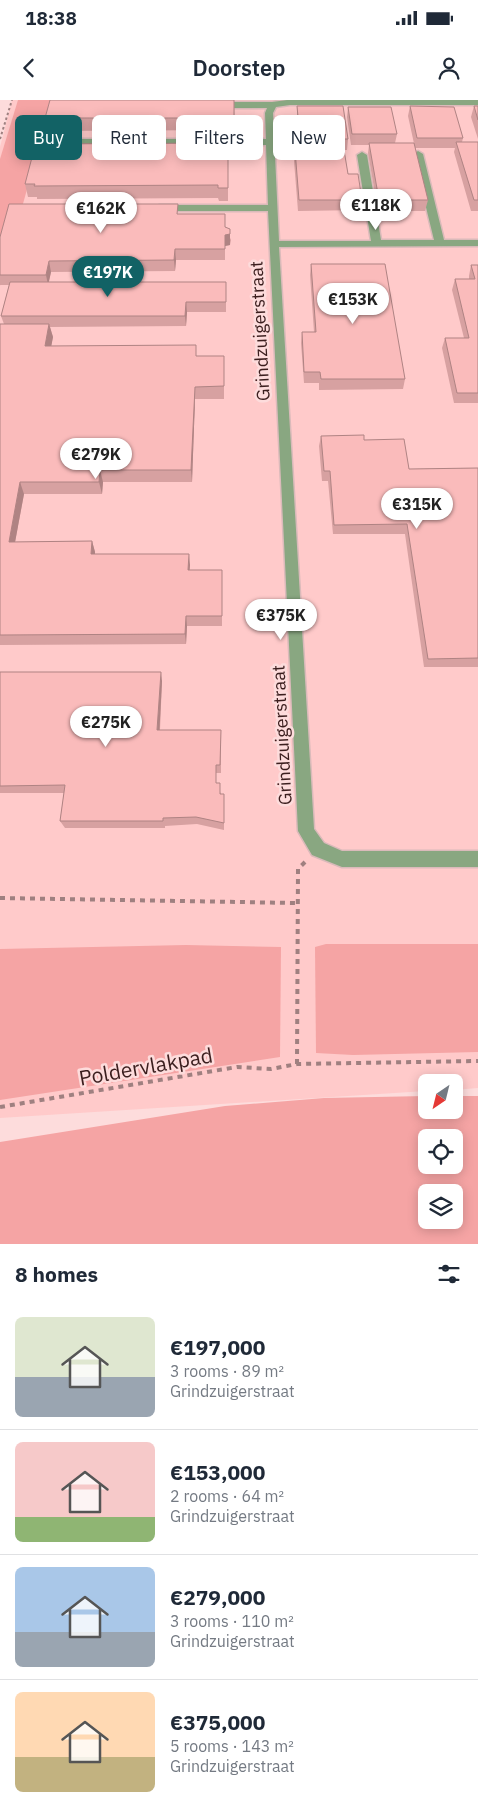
<!DOCTYPE html>
<meta charset="utf-8">
<style>
body{margin:0;font-family:"IBM Plex Sans",sans-serif;background:#f2f2f3;color:#1f2937;height:100vh;display:flex;flex-direction:column;font-size:19px;white-space:nowrap}
*{box-sizing:border-box;margin:0}
p{font-size:16px;color:#747a83}
.icon{flex:none;width:28px;height:28px;fill:none;stroke:currentColor;stroke-width:2;stroke-linecap:round;stroke-linejoin:round}
.map{position:relative;height:1144px;overflow:hidden}
.drawer{display:flex;flex-direction:column;background:#fff;flex:1}
.drawer>*{flex:none}
.guide{position:absolute;left:15px;top:15px;width:449px;height:45px;display:flex;gap:10px}
.needle{width:32px;rotate:215deg}
.buttons{position:absolute;left:418px;top:974px;display:grid;gap:10px}
.buttons a{display:grid;place-items:center;width:45px;height:45px;border-radius:8px;background:#fff;box-shadow:0 2px 12px #0003;font-size:25px}
.price{position:absolute;translate:-50% -42px;padding:0 11px;border-radius:18px;background:#fff;color:#222;font-size:16px;line-height:32px;filter:drop-shadow(0 1px 2px #0008)}
.price::after{content:'';position:absolute;left:50%;top:30px;width:15px;height:11px;margin-left:-8px;background:inherit;clip-path:polygon(0 0,100% 0,50% 100%)}
.price.on{background:#126265;color:#fff}
ul{padding:0;list-style:none}
li{display:flex;align-items:center;gap:15px;height:125px;padding:0 15px}
li+li{border-top:1px solid #e0e1e3}
li span{display:grid;place-items:center;flex:none;width:140px;height:100px;border-radius:8px;color:#555}
li>.icon{margin-inline-start:auto}
span .icon{width:60px;height:60px;fill:#fffc;stroke-width:1}
li b{font-size:21px}
h2{display:flex;justify-content:space-between;align-items:center;height:60px;padding:0 15px;font-size:21px}
.tag{padding:0 18px;border-radius:8px;background:#fff;box-shadow:0 2px 12px #0003;font-size:18px;line-height:45px}
.tag.on{background:#126265;color:#fff}
.status{display:flex;justify-content:space-between;align-items:center;height:35px;padding:0 25px;background:#fff;direction:ltr}
.status svg{height:14px;fill:currentColor}
header{display:flex;justify-content:space-between;align-items:center;height:65px;padding:0 15px;background:#fff;font-size:22px;font-weight:600}
.map>svg:first-child{display:block}
.built{fill:#ffcaca}
.green{fill:#f5a4a4;fill-rule:evenodd}
.lines{fill:none;stroke-linecap:round;stroke-linejoin:round}
.minor-casing{stroke:#dababa;stroke-width:3}
.path-far1{stroke:#9f8080;stroke-width:2;stroke-dasharray:2.5 2.5;stroke-linecap:butt}
.path{stroke:#9f8080;stroke-width:4;stroke-dasharray:5 5;stroke-linecap:butt}
.minor{fill:#89a781;fill-rule:evenodd}
.wall{fill:#d7a1a1}
.shaded-wall{fill:#af8383}
.building{fill:#fabbbb;stroke:#af8383}
.labels{text-anchor:middle;stroke-width:5;stroke-linejoin:round;paint-order:stroke}
.street-label{font-size:18px;fill:#3b1e1e;stroke:#fddcdc}
.near-street-label{font-size:21px;fill:#3b1e1e;stroke:#fddcdc}
</style>
<div class="status"><b>18:38</b><svg viewBox="0 0 49 12"><path d="M0 12V9h3v3zM5 12V6h3v6zM10 12V3h3v9zM15 12V0h3v12zM26 1h20v11H26zM47 4h2v5h-2z"/></svg></div>
<header><svg class="icon" aria-label="back" viewBox="0 0 24 24"><path d="M15 5l-7 7 7 7"/></svg>Doorstep<svg class="icon" aria-label="person" viewBox="0 0 24 24"><circle cx="12" cy="8" r="4"/><path d="M4 21q1-7 8-7t8 7"/></svg></header>
<div class="map">
<svg width="478" height="1144" viewBox="0 0 478 1144">
<rect width="100%" height="100%" fill="#fddcdc"/>
<polygon class="built" points="12,0 478,0 478,988 454,990 454,982 426,982 426,991 0,1018 0,47"/>
<g class="green">
<polygon points="18,0 52,0 0,186 0,59"/>
<polygon points="326,844 478,844 478,952 353,955 316,953 315,847"/>
<polygon points="186,845 281,847 280,957 0,1000 0,849"/>
<path d="M426,996V1010H454V996H478V1144H0V1042L225,1006L324,998ZM426,1038H454V1065H426ZM426,1092H454V1120H426Z"/>
</g>
<g class="lines">
<g class="minor-casing">
<polygon id="minor" points="287,0 478,0 478,5 290,5 276,7 273,13 279,141 371,141 357,55 362,52 367,55 381,140 434,140 413,54 418,51 423,54 444,140 478,140 478,146 279,147 314,729 324,743 342,751 478,751 478,767 342,767 312,755 298,731 268,111 159,111 154,108 159,105 268,105 266,45 57,45 53,42 57,39 266,39 265,13 267,8 216,8 212,5 216,2 272,2"/>
</g>
<polyline class="path-far1" points="0,39 12,0"/>
<g class="path">
<polyline points="0,798 297,803"/>
<polyline points="297,964 298,769 305,762"/>
<polyline points="0,1007 237,967 271,969 297,964 478,961"/>
</g>
<use href="#minor" class="minor"/>
</g>
<g class="wall">
<polygon points="234,0 235,30 48,31 45,18"/>
<polygon points="297,6 348,39 347,50 300,50 297,17"/>
<polygon points="410,6 463,38 462,42 478,42 478,111 471,111 454,52 455,48 415,48 408,16"/>
<polygon points="474,6 478,6 478,39 471,17"/>
<polygon points="348,7 397,34 395,43 428,100 425,111 378,111 368,53 369,45 351,45 347,17"/>
<polygon points="228,41 228,101 219,101 218,98 37,99 37,97 28,97 25,84"/>
<polygon points="295,50 348,74 362,100 361,110 298,111 294,61"/>
<polygon points="179,114 225,127 231,140 230,145 225,146 225,160 176,160 175,171 51,172 49,182 226,182 226,212 187,212 186,226 50,227 53,237 51,246 197,256 224,256 224,299 195,299 192,382 103,382 102,394 24,394 15,442 92,441 95,452 95,454 190,465 189,470 222,481 222,526 187,526 186,544 0,545 0,224 4,224 1,216 9,185 0,185 0,137"/>
<polygon points="311,164 405,279 403,289 319,290 319,283 304,283 301,243 302,232 314,232 310,175"/>
<polygon points="471,165 478,165 478,303 454,303 442,248 445,238 464,238 452,190 455,179 469,179 469,176"/>
<polygon points="321,336 364,340 409,369 478,368 478,567 424,567 405,434 333,434 328,381 322,381 319,346"/>
<polygon points="0,572 162,581 160,630 221,630 221,673 216,673 216,683 221,694 224,694 224,730 197,724 165,726 165,728 65,728 60,721 64,693 0,693"/>
</g>
<g class="shaded-wall">
<polygon points="230,129 230,145 225,146 225,160 225,135"/>
<polygon points="175,149 176,160 175,171 174,160"/>
<polygon points="49,161 51,172 48,185 46,175"/>
<polygon points="186,202 187,212 186,226 185,216"/>
<polygon points="49,224 53,237 49,258 45,246"/>
<polygon points="195,287 195,299 192,382 191,370"/>
<polygon points="100,370 103,382 102,394 99,382"/>
<polygon points="20,382 24,394 13,453 9,442"/>
<polygon points="92,441 95,452 94,466 91,454"/>
<polygon points="189,454 190,465 189,481 188,470"/>
<polygon points="186,516 187,526 186,544 185,534"/>
<polygon points="161,572 162,581 159,639 157,630"/>
</g>
<g class="building">
<polygon points="50,0 234,0 234,18 45,18"/>
<polygon points="297,6 343,6 348,39 300,39"/>
<polygon points="410,6 454,7 463,38 417,38"/>
<polygon points="474,6 478,6 478,20"/>
<polygon points="348,7 391,7 397,34 352,34"/>
<polygon points="219,41 228,41 228,88 218,88 218,85 34,86 35,84 25,84 35,46 44,45 44,44 219,43"/>
<polygon points="456,42 478,42 478,100 474,100"/>
<polygon points="369,43 414,43 428,100 379,100"/>
<polygon points="295,50 344,50 348,74 358,74 362,100 299,100"/>
<polygon points="9,104 178,104 177,114 225,114 225,127 230,129 230,134 225,135 225,149 175,149 174,160 49,161 46,175 0,175 0,137"/>
<polygon points="311,164 385,164 405,279 321,279 320,272 304,272 302,232 316,232"/>
<polygon points="471,165 478,165 478,293 457,293 445,238 469,238 455,179 475,179"/>
<polygon points="10,182 226,182 226,202 186,202 185,216 1,216"/>
<polygon points="0,224 49,224 45,246 196,245 196,256 224,256 224,286 195,287 191,370 100,370 99,382 20,382 9,442 92,441 91,454 189,454 188,470 222,470 222,516 186,516 185,534 0,535"/>
<polygon points="364,335 364,340 404,339 409,369 478,368 478,558 428,559 407,424 334,425 330,371 324,371 321,336"/>
<polygon points="0,572 161,572 157,630 221,630 220,665 216,665 216,683 220,683 220,694 224,694 224,723 196,717 163,718 163,721 60,721 65,685 0,686"/>
</g>
<g class="labels">
<g class="street-label">
<text transform="translate(260 231) rotate(-93)" y="6">Grindzuigerstraat</text>
<text transform="translate(282 635) rotate(-93)" y="6">Grindzuigerstraat</text>
</g>
<g class="near-street-label">
<text transform="translate(146 967) rotate(-10)" y="7">Poldervlakpad</text>
</g>
</g>
</svg>
<div class="buttons">
<a><svg class="needle" viewBox="-14 -14 28 28"><path d="M0-13l5 13h-10z" fill="#e53935"/><path d="M0 13l5-13h-10z" fill="#747a83"/></svg></a>
<a><svg class="icon" aria-label="locate" viewBox="0 0 24 24"><circle cx="12" cy="12" r="6"/><path d="M12 2v4M12 18v4M2 12h4M18 12h4"/></svg></a>
<a><svg class="icon" aria-label="layers" viewBox="0 0 24 24"><path d="M12 4l9 5-9 5-9-5zM3 14l9 5 9-5"/></svg></a>
</div>
<b class="price" style="left:376px;top:131px">€118K</b>
<b class="price" style="left:101px;top:134px">€162K</b>
<b class="price on" style="left:108px;top:198px">€197K</b>
<b class="price" style="left:353px;top:225px">€153K</b>
<b class="price" style="left:96px;top:380px">€279K</b>
<b class="price" style="left:417px;top:430px">€315K</b>
<b class="price" style="left:281px;top:541px">€375K</b>
<b class="price" style="left:106px;top:648px">€275K</b>
<div class="guide">
<a class="tag on">Buy</a>
<a class="tag">Rent</a>
<a class="tag">Filters</a>
<a class="tag">New</a>
</div>
</div>
<section class="drawer">
<h2>8 homes<svg class="icon" aria-label="filters" viewBox="0 0 24 24"><path d="M4 7h16M4 17h16"/><circle cx="9" cy="7" r="2"/><circle cx="15" cy="17" r="2"/></svg></h2>
<ul>
<li><span style="background:linear-gradient(#dfe7d0 60%,#9aa5b1 0)"><svg class="icon" aria-label="home" viewBox="0 0 24 24"><path d="M3 11l9-7 9 7M6 9v11h12V9"/></svg></span><div><b>€197,000</b><p>3 rooms · 89 m²</p><p>Grindzuigerstraat</p></div></li>
<li><span style="background:linear-gradient(#f6c9c9 75%,#8fb573 0)"><svg class="icon" aria-label="home" viewBox="0 0 24 24"><path d="M3 11l9-7 9 7M6 9v11h12V9"/></svg></span><div><b>€153,000</b><p>2 rooms · 64 m²</p><p>Grindzuigerstraat</p></div></li>
<li><span style="background:linear-gradient(#a9c7e8 65%,#9aa5b1 0)"><svg class="icon" aria-label="home" viewBox="0 0 24 24"><path d="M3 11l9-7 9 7M6 9v11h12V9"/></svg></span><div><b>€279,000</b><p>3 rooms · 110 m²</p><p>Grindzuigerstraat</p></div></li>
<li><span style="background:linear-gradient(#ffd9b3 65%,#c2b280 0)"><svg class="icon" aria-label="home" viewBox="0 0 24 24"><path d="M3 11l9-7 9 7M6 9v11h12V9"/></svg></span><div><b>€375,000</b><p>5 rooms · 143 m²</p><p>Grindzuigerstraat</p></div></li>
</ul>
</section>
